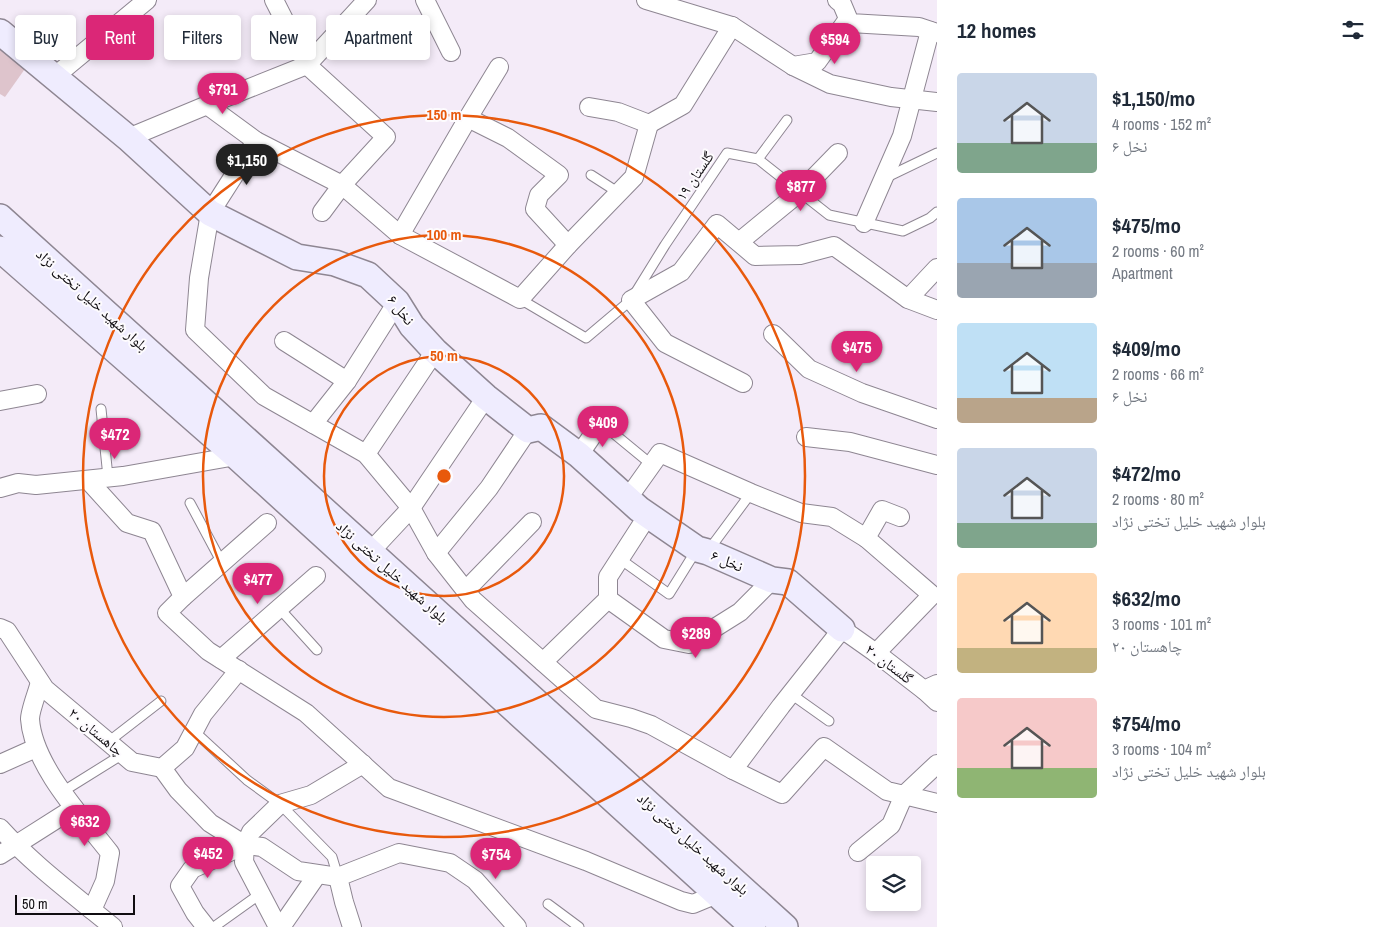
<!DOCTYPE html>
<meta charset="utf-8">
<style>
body{margin:0;font-family:"Archivo Narrow","Noto Naskh Arabic",sans-serif;background:#f2f2f3;color:#1f2937;height:100vh;display:flex;flex-direction:column;font-size:19px;white-space:nowrap}
*{box-sizing:border-box;margin:0}
p{font-size:16px;color:#747a83}
.icon{flex:none;width:28px;height:28px;fill:none;stroke:currentColor;stroke-width:2;stroke-linecap:round;stroke-linejoin:round}
.map{position:relative;flex:1;overflow:hidden}
.drawer{display:flex;flex-direction:column;background:#fff;width:450px}
.drawer>*{flex:none}
.guide{position:absolute;left:15px;top:15px;width:475px;height:45px;display:flex;gap:10px}
.fabs{position:absolute;left:866px;top:856px;display:grid;gap:10px}
.fabs a{display:grid;place-items:center;width:55px;height:55px;border-radius:5px;background:#fff;box-shadow:0 2px 8px #0003;font-size:25px}
.scale{position:absolute;left:15px;bottom:12px;width:120px;box-sizing:border-box;padding-left:5px;border:2px solid #100d11;border-top:0;font-size:14px;line-height:18px;white-space:nowrap;color:#100d11;-webkit-text-stroke:4px #fdfbfe;paint-order:stroke}
.price{position:absolute;translate:-50% -42px;padding:0 11px;border-radius:18px;background:#db2777;color:#fff;font-size:16px;line-height:32px;filter:drop-shadow(0 1px 2px #0008)}
.price::after{content:'';position:absolute;left:50%;top:30px;width:15px;height:11px;margin-left:-8px;background:inherit;clip-path:polygon(0 0,100% 0,50% 100%)}
.price.selected{background:#222;color:#fff}
ul{padding:0;list-style:none}
li{display:flex;align-items:center;gap:15px;height:125px;padding:0 20px}
li span{display:grid;place-items:center;flex:none;width:140px;height:100px;border-radius:5px;color:#555}
li>.icon{margin-inline-start:auto}
span .icon{width:60px;height:60px;fill:#fffc;stroke-width:1}
li b{font-size:21px}
h2{display:flex;justify-content:space-between;align-items:center;height:60px;padding:0 20px;font-size:21px}
.tag{padding:0 18px;border-radius:5px;background:#fff;box-shadow:0 2px 8px #0003;font-size:18px;line-height:45px}
.tag.selected{background:#db2777;color:#fff}
main{display:flex;flex:1;min-height:0}
.map>svg:first-child{display:block}
.green{fill:#dec4cc}
.lines{fill:none;stroke-linecap:round;stroke-linejoin:round}
.lane-casing{stroke:#8e8692;stroke-width:11}
.street-casing{stroke:#8e8692;stroke-width:20}
.secondary-casing{stroke:#8e8692;stroke-width:28}
.lane{stroke:#fff;stroke-width:9}
.street{stroke:#fff;stroke-width:18}
.secondary{stroke:#efecfe;stroke-width:25}
.ring{fill:none;stroke:#e8590c;stroke-width:2.5}
.labels{text-anchor:middle;stroke-width:4;stroke-linejoin:round;paint-order:stroke}
.street-label{font-size:15px;fill:#100d11;stroke:#fdfbfe}
.centre{fill:#e8590c;stroke:#fdfbfe;stroke-width:2.5}
.ring-label{font-size:15px;text-anchor:middle;font-weight:bold;fill:#e8590c;stroke:#fdfbfe;stroke-width:4;stroke-linejoin:round;paint-order:stroke}
</style>
<main>
<div class="map">
<svg width="937" height="927" viewBox="0 0 937 927">
<rect width="100%" height="100%" fill="#f4ebf8"/>
<polygon class="green" points="0,47 27,66 5,97 0,94"/>
<g class="lines">
<g class="lane-casing">
<g id="lane">
<polyline points="758,159 787,120"/>
<polyline points="591,175 619,193"/>
<polyline points="885,178 937,153"/>
<polyline points="520,299 586,338 631,300 665,245 727,153 758,159 829,215 903,231 930,218 937,212"/>
<polyline points="101,409 108,477"/>
<polyline points="601,423 652,465"/>
<polyline points="190,503 222,563"/>
<polyline points="708,551 751,493"/>
<polyline points="620,559 669,594 697,549"/>
<polyline points="279,608 317,650"/>
<polyline points="791,694 829,721"/>
<polyline points="195,732 247,780 280,804 332,857 338,877"/>
<polyline points="108,742 161,701"/>
<polyline points="62,792 123,754"/>
<polyline points="548,904 579,927"/>
<polyline points="214,927 260,894"/>
</g>
</g>
<g class="street-casing">
<g id="street">
<polyline points="274,0 307,65 386,137 342,185 322,212"/>
<polyline points="425,0 451,52"/>
<polyline points="646,0 732,26 793,66 830,84 891,97 937,102"/>
<polyline points="837,0 842,4 850,23 919,27 937,33"/>
<polyline points="793,66 817,62 848,19"/>
<polyline points="54,77 147,0"/>
<polyline points="207,105 256,141 342,185 400,235 520,299 568,245 634,177 649,124"/>
<polyline points="589,107 618,112 649,124 683,105 732,26"/>
<polyline points="468,118 508,138 559,175 539,195 535,209 568,245"/>
<polyline points="128,138 217,101 307,65 367,0"/>
<polyline points="256,141 210,213 199,278 195,330 264,396 366,454 411,508 436,553 473,600 596,709 631,718 651,725 733,770 782,794 824,747 887,791 904,795 937,764"/>
<polyline points="864,223 902,136 930,31"/>
<polyline points="400,235 468,118 499,67"/>
<polyline points="739,242 800,192 838,153"/>
<polyline points="908,299 937,268"/>
<polyline points="773,334 809,369 862,393 937,419"/>
<polyline points="284,341 347,381"/>
<polyline points="743,383 665,343 631,300 681,272 717,224 755,256 800,255 834,246 908,299 937,310"/>
<polyline points="0,401 37,394"/>
<polyline points="313,424 347,381 397,302"/>
<polyline points="806,437 850,442 937,465"/>
<polyline points="366,454 435,351"/>
<polyline points="579,455 601,423"/>
<polyline points="88,480 127,523 152,531 183,597 167,613 208,651 306,713 389,788 586,861 681,901 693,904 717,894"/>
<polyline points="0,488 18,483 36,485 123,476 236,456"/>
<polyline points="628,498 660,453 751,493 801,513 832,517 866,538"/>
<polyline points="370,552 411,508 486,397"/>
<polyline points="436,553 489,488 528,430"/>
<polyline points="466,590 532,522"/>
<polyline points="183,597 267,523"/>
<polyline points="608,599 664,639 689,644 740,612 772,580"/>
<polyline points="0,628 7,631 45,689 132,762 162,768 185,748 203,714 239,670"/>
<polyline points="876,653 932,595 866,538 882,510 900,517"/>
<polyline points="221,659 316,576"/>
<polyline points="543,662 608,599 608,577 648,515"/>
<path d="M40,682C38,691 30,710 30,719C33,765 82,817 110,853L105,881L92,910L113,927"/>
<polyline points="924,690 937,702"/>
<polyline points="0,764 36,748"/>
<polyline points="162,768 178,790 210,823 245,845 262,847 298,871 338,877"/>
<polyline points="733,770 781,706 842,629 876,653 924,690 937,684"/>
<path d="M0,828C28,859 60,884 92,910"/>
<polyline points="858,852 891,825 904,795 937,803"/>
<polyline points="0,855 74,808"/>
<polyline points="206,927 195,913 180,886 192,869 245,845"/>
<polyline points="278,927 244,862 245,845 251,832 280,804 311,795 363,764"/>
<polyline points="281,927 317,875"/>
<polyline points="352,927 344,902 338,877 399,853 450,863 475,880 517,927"/>
</g>
</g>
<g class="secondary-casing">
<g id="secondary">
<polyline points="0,32 128,138 210,213 297,257 335,263 368,275 397,302 412,326 435,351 486,397 528,430 541,427 579,455 639,509 697,549 708,552 772,580 788,582 842,629"/>
<polyline points="0,217 785,927"/>
<polyline points="0,249 236,456 753,927"/>
</g>
</g>
<use href="#lane" class="lane"/>
<use href="#street" class="street"/>
<use href="#secondary" class="secondary"/>
</g>
<g class="ring">
<circle cx="444" cy="476" r="120"/>
<circle cx="444" cy="476" r="241"/>
<circle cx="444" cy="476" r="361"/>
</g>
<g class="labels">
<g class="street-label">
<text transform="translate(695 176) rotate(-56)" y="5">گلستان ۱۹</text>
<text transform="translate(92 300) rotate(42)" y="5">بلوار شهید خلیل تختی نژاد</text>
<text transform="translate(401 310) rotate(52)" y="5">نخل ۶</text>
<text transform="translate(727 561) rotate(23)" y="5">نخل ۶</text>
<text transform="translate(392 572) rotate(42)" y="5">بلوار شهید خلیل تختی نژاد</text>
<text transform="translate(889 664) rotate(37)" y="5">گلستان ۲۰</text>
<text transform="translate(96 732) rotate(40)" y="5">چاهستان ۲۰</text>
<text transform="translate(693 844) rotate(42)" y="5">بلوار شهید خلیل تختی نژاد</text>
</g>
</g>
<circle cx="444" cy="476" r="8" class="centre"/>
<g class="ring-label">
<text x="444" y="120">150 m</text>
<text x="444" y="240">100 m</text>
<text x="444" y="361">50 m</text>
</g>
</svg>
<div class="fabs">
<a><svg class="icon" aria-label="layers" viewBox="0 0 24 24"><path d="M12 4l9 5-9 5-9-5zM3 14l9 5 9-5"/></svg></a>
</div>
<div class="scale">50 m</div>
<b class="price" style="left:835px;top:65px">$594</b>
<b class="price" style="left:223px;top:115px">$791</b>
<b class="price selected" style="left:247px;top:186px">$1,150</b>
<b class="price" style="left:801px;top:212px">$877</b>
<b class="price" style="left:857px;top:373px">$475</b>
<b class="price" style="left:603px;top:448px">$409</b>
<b class="price" style="left:115px;top:460px">$472</b>
<b class="price" style="left:258px;top:605px">$477</b>
<b class="price" style="left:696px;top:659px">$289</b>
<b class="price" style="left:85px;top:847px">$632</b>
<b class="price" style="left:208px;top:879px">$452</b>
<b class="price" style="left:496px;top:880px">$754</b>
<div class="guide">
<a class="tag">Buy</a>
<a class="tag selected">Rent</a>
<a class="tag">Filters</a>
<a class="tag">New</a>
<a class="tag">Apartment</a>
</div>
</div>
<section class="drawer">
<h2>12 homes<svg class="icon" aria-label="filters" viewBox="0 0 24 24"><path d="M4 7h16M4 17h16"/><circle cx="9" cy="7" r="2"/><circle cx="15" cy="17" r="2"/></svg></h2>
<ul>
<li><span style="background:linear-gradient(#c9d6e8 70%,#7fa58c 0)"><svg class="icon" aria-label="home" viewBox="0 0 24 24"><path d="M3 11l9-7 9 7M6 9v11h12V9"/></svg></span><div><b>$1,150/mo</b><p>4 rooms · 152 m²</p><p>نخل ۶</p></div></li>
<li><span style="background:linear-gradient(#a9c7e8 65%,#9aa5b1 0)"><svg class="icon" aria-label="home" viewBox="0 0 24 24"><path d="M3 11l9-7 9 7M6 9v11h12V9"/></svg></span><div><b>$475/mo</b><p>2 rooms · 60 m²</p><p>Apartment</p></div></li>
<li><span style="background:linear-gradient(#bfe0f5 75%,#b9a48a 0)"><svg class="icon" aria-label="home" viewBox="0 0 24 24"><path d="M3 11l9-7 9 7M6 9v11h12V9"/></svg></span><div><b>$409/mo</b><p>2 rooms · 66 m²</p><p>نخل ۶</p></div></li>
<li><span style="background:linear-gradient(#c9d6e8 75%,#7fa58c 0)"><svg class="icon" aria-label="home" viewBox="0 0 24 24"><path d="M3 11l9-7 9 7M6 9v11h12V9"/></svg></span><div><b>$472/mo</b><p>2 rooms · 80 m²</p><p>بلوار شهید خلیل تختی نژاد</p></div></li>
<li><span style="background:linear-gradient(#ffd9b3 75%,#c2b280 0)"><svg class="icon" aria-label="home" viewBox="0 0 24 24"><path d="M3 11l9-7 9 7M6 9v11h12V9"/></svg></span><div><b>$632/mo</b><p>3 rooms · 101 m²</p><p>چاهستان ۲۰</p></div></li>
<li><span style="background:linear-gradient(#f6c9c9 70%,#8fb573 0)"><svg class="icon" aria-label="home" viewBox="0 0 24 24"><path d="M3 11l9-7 9 7M6 9v11h12V9"/></svg></span><div><b>$754/mo</b><p>3 rooms · 104 m²</p><p>بلوار شهید خلیل تختی نژاد</p></div></li>
</ul>
</section>
</main>
